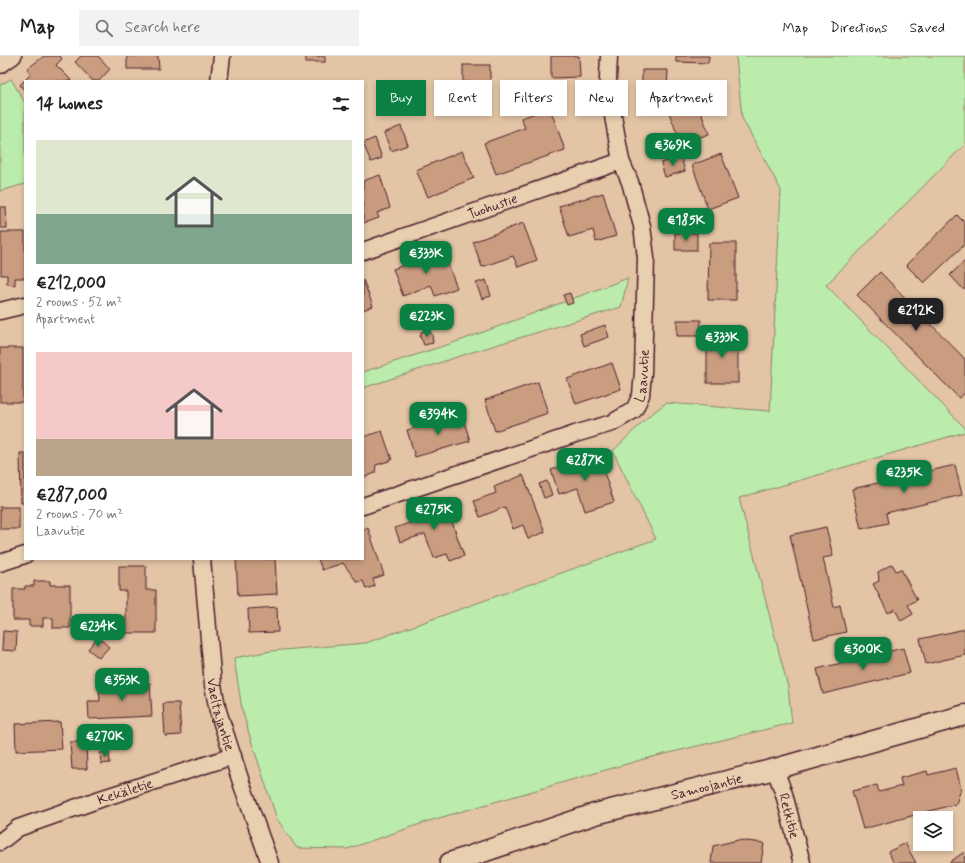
<!DOCTYPE html>
<meta charset="utf-8">
<style>
body{margin:0;font-family:Mynerve,sans-serif;background:#f2f2f2;color:#222;height:100vh;display:flex;flex-direction:column;font-size:15px;white-space:nowrap}
*{box-sizing:border-box;margin:0}
p{font-size:13px;color:#767676}
.icon{flex:none;width:22px;height:22px;fill:none;stroke:currentColor;stroke-width:2;stroke-linecap:round;stroke-linejoin:round}
.map{position:relative;flex:1;overflow:hidden}
.sheet{position:absolute;left:24px;top:24px;width:340px;height:480px;display:flex;flex-direction:column;background:#fff;border-radius:0px;box-shadow:0 2px 6px #0003}
.sheet>*{flex:none}
.banner{position:absolute;left:376px;top:24px;width:380px;height:36px;display:flex;gap:8px}
.buttons{position:absolute;left:913px;top:755px;display:grid;gap:8px}
.buttons a{display:grid;place-items:center;width:40px;height:40px;border-radius:0px;background:#fff;box-shadow:0 2px 6px #0003;font-size:20px}
.price{position:absolute;translate:-50% -34px;padding:0 9px;border-radius:8px;background:#0b8043;color:#fff;font-size:13px;line-height:26px;filter:drop-shadow(0 1px 2px #0008)}
.price::after{content:'';position:absolute;left:50%;top:24px;width:12px;height:9px;margin-left:-6px;background:inherit;clip-path:polygon(0 0,100% 0,50% 100%)}
.price.active{background:#222;color:#fff}
ul{padding:0;list-style:none}
li{display:grid;align-content:center;gap:8px;height:212px;padding:0 12px}
li span{display:grid;place-items:center;height:124px;border-radius:0px;color:#555}
li>.icon{margin-inline-start:auto}
span .icon{width:72px;height:72px;fill:#fffc;stroke-width:1}
li b{font-size:17px}
h2{display:flex;justify-content:space-between;align-items:center;height:48px;padding:0 12px;font-size:17px}
.chip{padding:0 14px;border-radius:0px;background:#fff;box-shadow:0 2px 6px #0003;font-size:14px;line-height:36px}
.chip.active{background:#0b8043;color:#fff}
header{display:flex;align-items:center;gap:24px;box-sizing:border-box;height:56px;padding:0 20px;background:#fff;border-bottom:1px solid #e0e0e0}
header strong{font-size:19px}
nav{display:flex;gap:22px;margin-inline-start:auto;font-size:14px}
.search{width:280px;height:36px;background:#f2f2f2;display:flex;align-items:center;gap:10px;box-sizing:border-box;padding:0 14px;border-radius:0px;color:#767676;font-size:15px}
.map>svg:first-child{display:block}
.green{fill:#bcecab;stroke:#83866b}
.building{fill:#ca9d80;stroke:#4a1f2b}
.lines{fill:none;stroke-linecap:round;stroke-linejoin:round}
.minor-casing{stroke:#4a1f2b;stroke-width:19}
.tertiary-casing{stroke:#4a1f2b;stroke-width:23}
.minor{stroke:#e8cfb0;stroke-width:16}
.tertiary{stroke:#e8cfb0;stroke-width:20}
.labels{text-anchor:middle;stroke-width:3;stroke-linejoin:round;paint-order:stroke}
.street-label{font-size:14px;fill:#4a1f2b;stroke:#e8cfb0}
</style>
<header>
<strong>Map</strong>
<div class="search"><svg class="icon" aria-label="search" viewBox="0 0 24 24"><circle cx="10" cy="10" r="6"/><path d="M15 15l6 6"/></svg>Search here</div>
<nav><a>Map</a><a>Directions</a><a>Saved</a></nav>
</header>
<div class="map">
<svg width="965" height="807" viewBox="0 0 965 807">
<rect width="100%" height="100%" fill="#e3c4a5"/>
<filter id="ink" filterUnits="userSpaceOnUse"><feTurbulence type="fractalNoise" baseFrequency=".025" numOctaves="2"/><feDisplacementMap in="SourceGraphic" scale="8" xChannelSelector="R" yChannelSelector="G"/><feConvolveMatrix kernelMatrix="1 2 1 2 8 2 1 2 1" color-interpolation-filters="sRGB"/></filter>
<g filter="url(#ink)">
<g class="green">
<polygon points="736,0 965,0 965,88 826,229 965,372 965,376 739,442 788,631 792,667 644,703 432,764 347,793 297,792 277,763 250,681 242,653 234,602 271,595 366,587 656,483 613,395 650,359 666,347 770,355 781,134 742,62"/>
<polygon points="11,23 25,47 25,128 0,135 0,29"/>
<polygon points="628,222 621,251 466,298 363,332 363,316 462,284"/>
</g>
<g class="building">
<polygon points="44,0 60,0 62,3 56,9 72,25 25,25 25,35 20,29 31,18 27,13"/>
<polygon points="81,0 98,0 110,13 99,25 93,25 75,6"/>
<polygon points="127,0 158,0 159,13 127,13"/>
<rect x="306" y="0" width="19" height="6"/>
<polygon points="551,0 579,0 580,21 551,22"/>
<polygon points="676,0 709,0 708,7 676,6"/>
<rect x="463" y="9" width="27" height="17"/>
<polygon points="642,14 668,14 667,33 642,33"/>
<polygon points="691,30 709,78 681,88 663,41"/>
<polygon points="550,52 565,94 496,118 484,87 525,72 521,62"/>
<polygon points="401,70 408,89 391,95 384,77"/>
<polygon points="375,82 382,102 371,106 363,87"/>
<polygon points="462,95 474,122 428,141 416,114"/>
<polygon points="721,98 738,142 708,153 692,109"/>
<polygon points="681,101 685,115 665,121 661,107"/>
<polygon points="380,119 390,152 377,157 379,162 363,167 363,125"/>
<polygon points="603,137 616,180 596,186 593,174 569,181 559,150"/>
<polygon points="0,151 6,151 7,172 0,172"/>
<polygon points="957,159 965,167 965,188 924,227 906,209"/>
<polygon points="523,167 537,204 518,211 513,200 482,211 473,186"/>
<polygon points="1,176 25,176 25,222 15,222 15,229 7,228 7,219 1,219"/>
<rect x="675" y="177" width="22" height="17"/>
<polygon points="709,187 736,187 736,244 708,244"/>
<polygon points="443,195 457,232 435,240 431,229 403,240 393,213"/>
<polygon points="965,205 965,232 964,234 950,219"/>
<polygon points="880,216 965,303 965,337 959,342 857,239"/>
<polygon points="363,224 373,250 363,254"/>
<polygon points="486,224 491,240 482,243 476,227"/>
<polygon points="570,237 573,247 567,249 563,239"/>
<polygon points="677,264 701,264 700,280 677,280"/>
<polygon points="605,269 609,281 584,290 580,278"/>
<polygon points="427,274 432,278 433,287 424,289 422,284 420,282 421,276"/>
<rect x="707" y="279" width="31" height="48"/>
<rect x="0" y="292" width="23" height="54"/>
<polygon points="612,307 621,333 576,348 567,323"/>
<polygon points="538,326 548,357 495,375 485,344"/>
<polygon points="462,358 470,385 415,401 407,374"/>
<polygon points="382,375 392,404 376,409 375,417 363,422 363,381"/>
<polygon points="20,397 25,397 25,447 21,447"/>
<polygon points="598,398 614,446 585,455 578,432 559,438 551,414"/>
<polygon points="955,409 962,439 886,457 888,467 861,473 852,433"/>
<polygon points="523,419 545,476 528,483 523,469 513,473 505,451 480,461 474,445 496,437 494,431"/>
<polygon points="547,425 552,439 544,442 539,428"/>
<polygon points="445,446 464,500 450,505 447,498 434,502 425,478 400,486 395,472 415,465 412,457"/>
<rect x="0" y="451" width="19" height="22"/>
<polygon points="826,471 833,500 823,502 834,551 840,549 846,576 814,583 790,479"/>
<polygon points="368,472 384,519 373,523 375,530 366,533 363,525 357,526 343,507 322,514 318,503 363,503 363,474"/>
<polygon points="236,503 275,503 277,538 238,540"/>
<polygon points="892,508 896,515 901,513 917,544 908,549 913,558 901,565 895,553 888,557 873,528 879,525 878,516"/>
<polygon points="119,510 146,510 146,534 156,534 156,577 126,577 126,535 119,535"/>
<polygon points="34,525 50,525 50,529 70,529 70,572 53,572 53,562 43,562 43,570 29,570 29,564 13,564 13,533 25,533 25,530 34,530"/>
<polygon points="277,551 278,576 249,577 248,553"/>
<polygon points="965,573 965,599 926,608 920,583"/>
<polygon points="3,575 17,576 16,595 2,594"/>
<polygon points="98,581 109,591 99,602 88,593"/>
<polygon points="903,592 910,617 823,638 817,613"/>
<polygon points="150,627 152,660 89,663 88,645 100,645 99,630"/>
<polygon points="163,647 179,647 181,679 165,680"/>
<polygon points="60,666 62,693 16,695 15,668"/>
<polygon points="70,686 86,686 87,713 72,713"/>
<polygon points="109,696 110,707 101,708 100,697"/>
<polygon points="956,712 961,733 956,748 863,773 852,735 877,729 879,736 902,730 900,722 927,715 928,719"/>
<polygon points="738,784 764,787 761,807 711,807 713,790"/>
<polygon points="905,787 916,807 894,807 888,796"/>
<polygon points="964,796 965,807 950,807 950,806"/>
</g>
<g class="lines">
<g class="minor-casing">
<g id="minor">
<polyline points="0,9 13,0"/>
<polyline points="219,25 222,0"/>
<path id="s1" d="M363,195L621,105"/>
<polyline points="0,255 25,249"/>
<path id="s2" d="M363,450L575,378L612,367L634,354L641,339L643,316L646,202L642,170L630,126L621,105L610,43L608,22L609,0"/>
<path id="s3" d="M202,503L213,629L218,655L242,729L270,807"/>
<polyline points="0,507 25,499"/>
<path id="s4" d="M775,713L784,738L802,807"/>
<path id="s5" d="M0,786L18,772L103,742L233,700"/>
</g>
</g>
<g class="tertiary-casing">
<g id="tertiary">
<path id="s6" d="M450,807L595,758L775,713L965,659"/>
</g>
</g>
<use href="#minor" class="minor"/>
<use href="#tertiary" class="tertiary"/>
</g>
</g>
<g class="labels">
<g class="street-label">
<text dy="5" stroke="none"><textPath href="#s1" startOffset="137">Tuohustie</textPath></text>
<text dy="5" stroke="none"><textPath href="#s2" startOffset="324">Laavutie</textPath></text>
<text dy="5" stroke="none"><textPath href="#s3" startOffset="157">Vaeltajantie</textPath></text>
<text dy="5" stroke="none"><textPath href="#s6" startOffset="268">Samoojantie</textPath></text>
<text dy="5" stroke="none"><textPath href="#s5" startOffset="136">Kekäletie</textPath></text>
<text dy="5" stroke="none"><textPath href="#s4" startOffset="49">Retkitie</textPath></text>
</g>
</g>
</svg>
<div class="buttons">
<a><svg class="icon" aria-label="layers" viewBox="0 0 24 24"><path d="M12 4l9 5-9 5-9-5zM3 14l9 5 9-5"/></svg></a>
</div>
<b class="price" style="left:673px;top:111px">€369K</b>
<b class="price" style="left:686px;top:186px">€185K</b>
<b class="price" style="left:426px;top:219px">€333K</b>
<b class="price active" style="left:916px;top:276px">€212K</b>
<b class="price" style="left:427px;top:282px">€223K</b>
<b class="price" style="left:722px;top:303px">€333K</b>
<b class="price" style="left:438px;top:380px">€394K</b>
<b class="price" style="left:585px;top:426px">€287K</b>
<b class="price" style="left:904px;top:438px">€235K</b>
<b class="price" style="left:434px;top:475px">€275K</b>
<b class="price" style="left:98px;top:592px">€234K</b>
<b class="price" style="left:863px;top:615px">€300K</b>
<b class="price" style="left:122px;top:646px">€353K</b>
<b class="price" style="left:105px;top:702px">€270K</b>
<div class="banner">
<a class="chip active">Buy</a>
<a class="chip">Rent</a>
<a class="chip">Filters</a>
<a class="chip">New</a>
<a class="chip">Apartment</a>
</div>
<section class="sheet">
<h2>14 homes<svg class="icon" aria-label="filters" viewBox="0 0 24 24"><path d="M4 7h16M4 17h16"/><circle cx="9" cy="7" r="2"/><circle cx="15" cy="17" r="2"/></svg></h2>
<ul>
<li><span style="background:linear-gradient(#dfe7d0 60%,#7fa58c 0)"><svg class="icon" aria-label="home" viewBox="0 0 24 24"><path d="M3 11l9-7 9 7M6 9v11h12V9"/></svg></span><div><b>€212,000</b><p>2 rooms · 52 m²</p><p>Apartment</p></div></li>
<li><span style="background:linear-gradient(#f6c9c9 70%,#b9a48a 0)"><svg class="icon" aria-label="home" viewBox="0 0 24 24"><path d="M3 11l9-7 9 7M6 9v11h12V9"/></svg></span><div><b>€287,000</b><p>2 rooms · 70 m²</p><p>Laavutie</p></div></li>
</ul>
</section>
</div>
